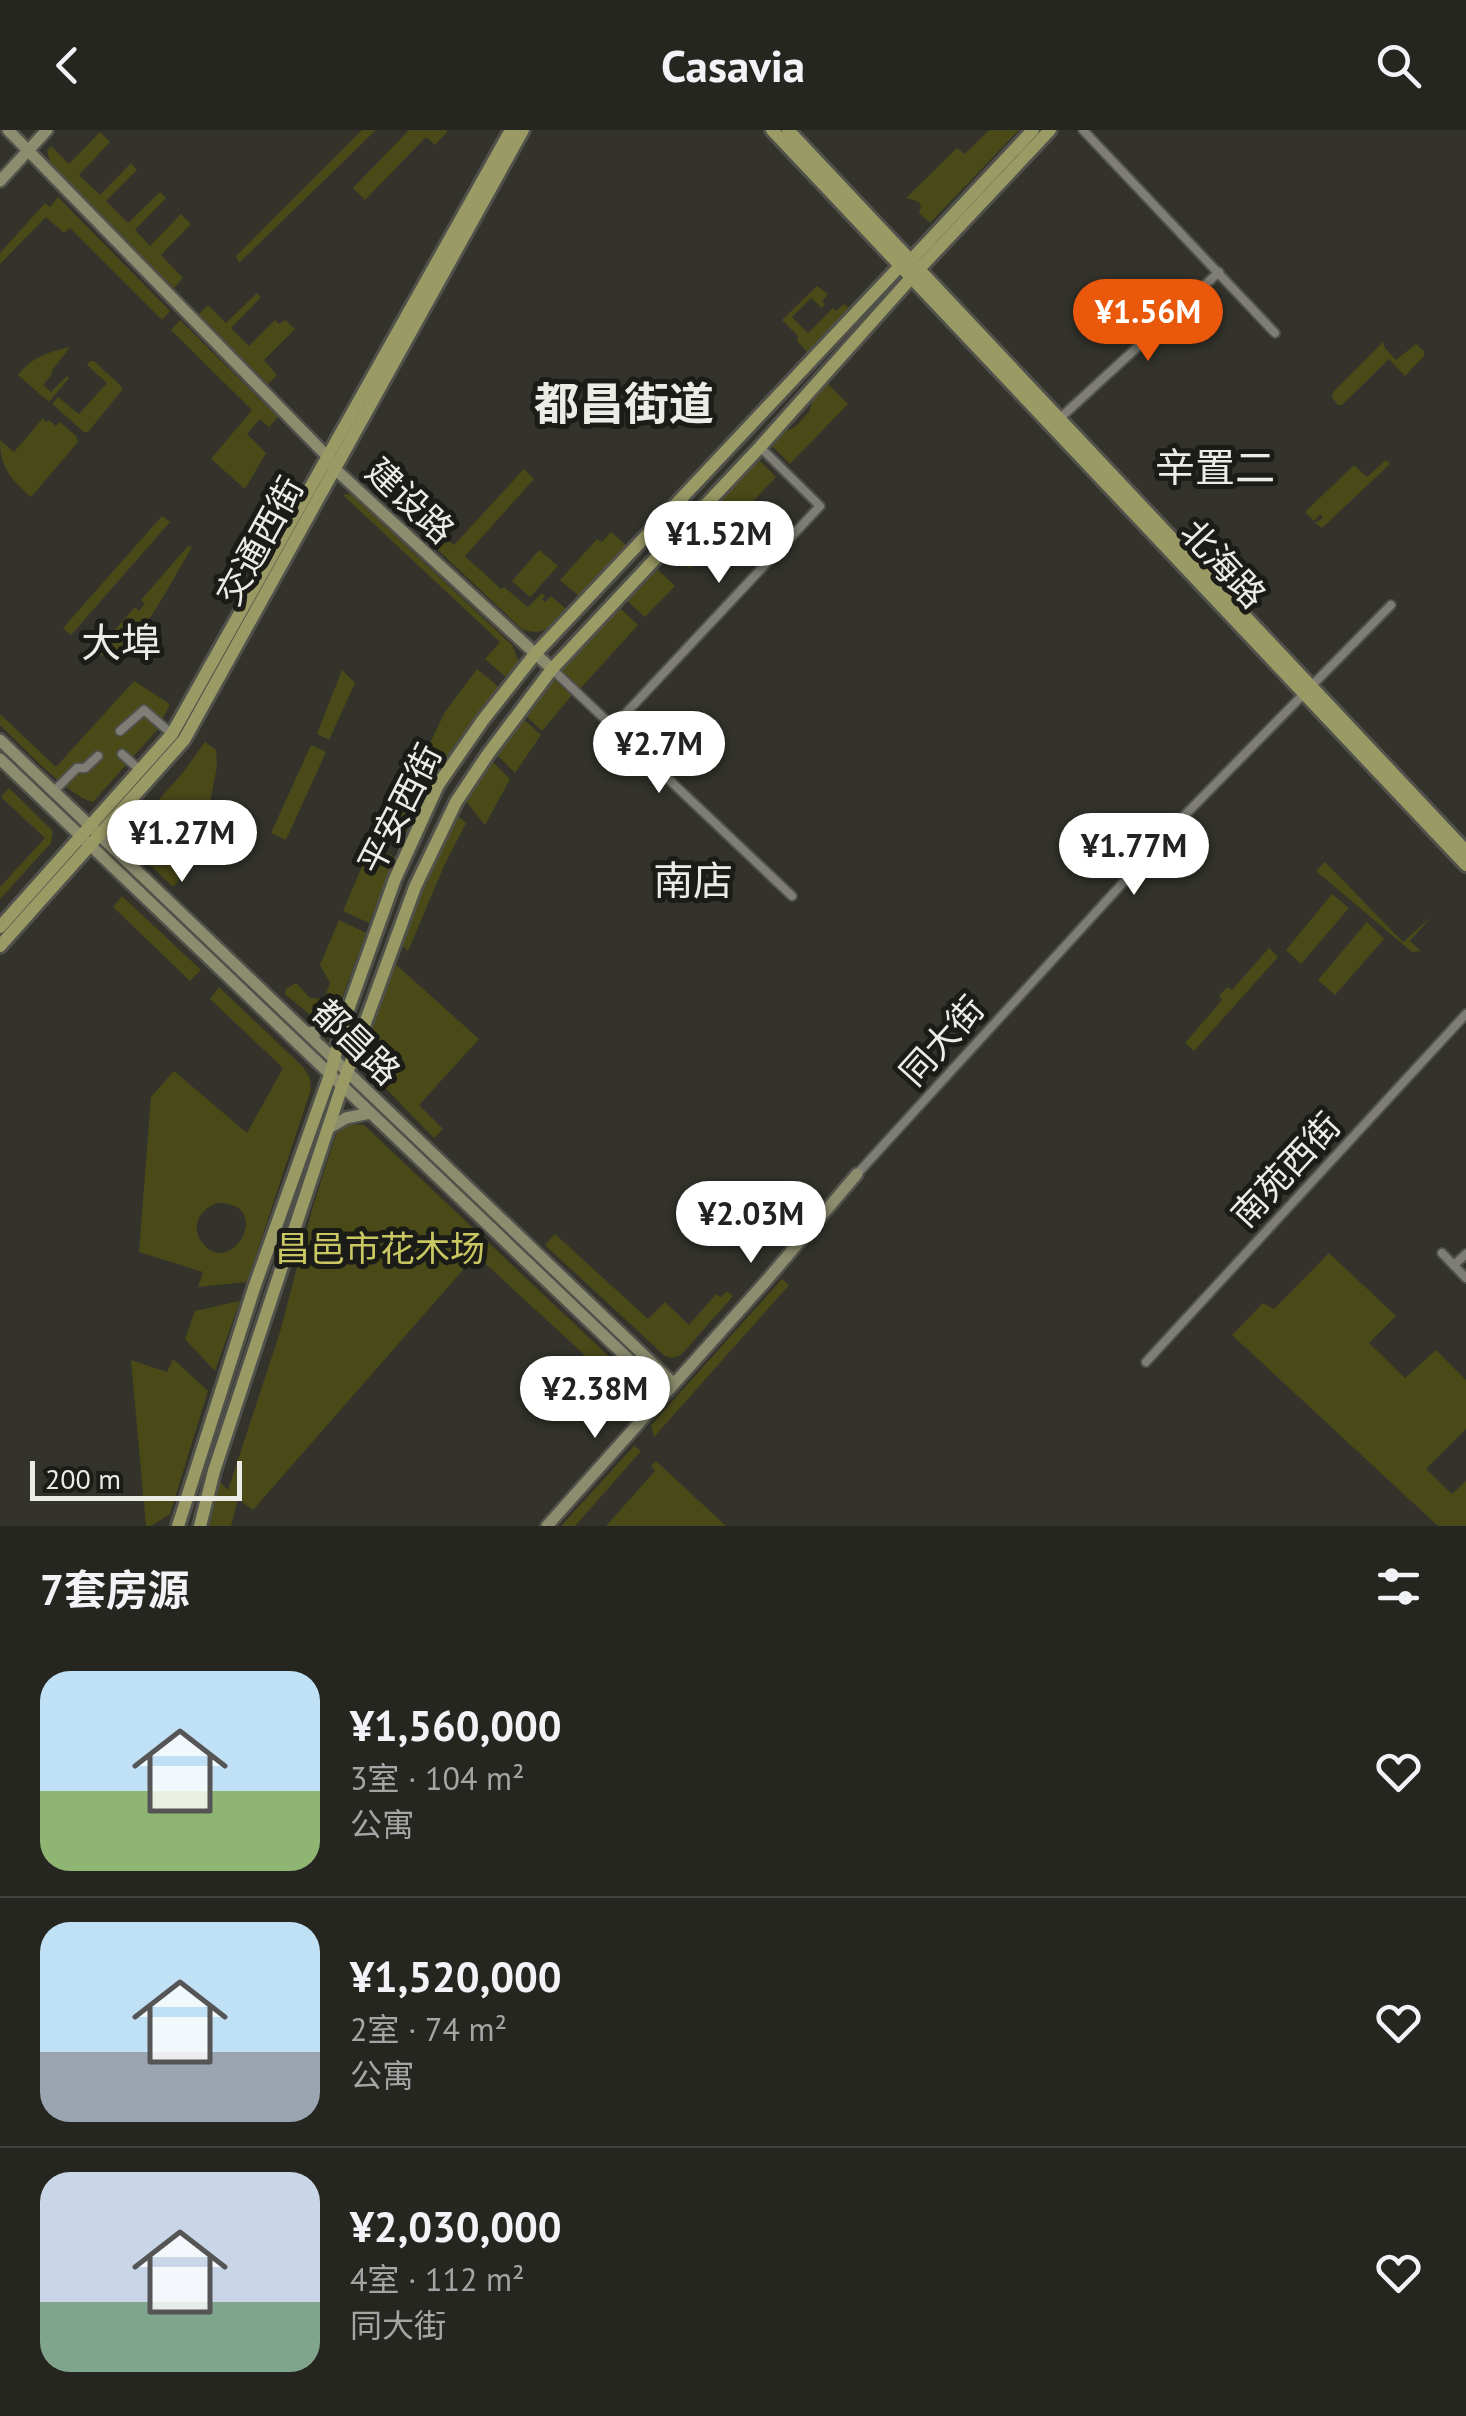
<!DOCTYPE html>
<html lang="zh">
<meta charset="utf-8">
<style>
body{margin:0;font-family:"PT Sans","Noto Sans SC",sans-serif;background:#32322e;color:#f1f3f6;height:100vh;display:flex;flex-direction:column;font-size:38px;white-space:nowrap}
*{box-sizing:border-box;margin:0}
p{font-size:32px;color:#a4a5a5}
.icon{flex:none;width:55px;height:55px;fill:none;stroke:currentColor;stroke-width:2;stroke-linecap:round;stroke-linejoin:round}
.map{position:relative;height:1396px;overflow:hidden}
.side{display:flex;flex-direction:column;background:#262621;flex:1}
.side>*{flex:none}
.scale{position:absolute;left:30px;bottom:25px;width:212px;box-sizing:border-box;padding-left:10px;border:5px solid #ecece7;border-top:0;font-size:28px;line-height:35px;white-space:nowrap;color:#ecece7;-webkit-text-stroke:8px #1b1b17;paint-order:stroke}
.price{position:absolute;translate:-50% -85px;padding:0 22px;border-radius:35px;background:#fff;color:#222;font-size:32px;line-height:65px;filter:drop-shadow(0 2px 5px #0008)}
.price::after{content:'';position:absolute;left:50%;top:60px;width:30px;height:22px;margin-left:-15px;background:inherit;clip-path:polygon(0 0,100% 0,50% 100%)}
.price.selected{background:#ea580c;color:#fff}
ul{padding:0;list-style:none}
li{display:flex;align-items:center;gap:30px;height:250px;padding:0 40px}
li+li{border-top:2px solid #42433f}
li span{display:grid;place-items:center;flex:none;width:280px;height:200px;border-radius:30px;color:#555}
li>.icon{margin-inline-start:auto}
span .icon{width:120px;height:120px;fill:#fffc;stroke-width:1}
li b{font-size:42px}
h2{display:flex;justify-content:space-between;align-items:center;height:120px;padding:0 40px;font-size:42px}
header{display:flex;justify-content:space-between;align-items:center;height:130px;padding:0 40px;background:#262621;font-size:45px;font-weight:700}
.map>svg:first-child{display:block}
.green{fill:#4a4918;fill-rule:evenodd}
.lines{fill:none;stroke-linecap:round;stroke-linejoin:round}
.street-casing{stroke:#51514b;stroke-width:12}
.secondary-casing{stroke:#51514b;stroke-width:16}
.primary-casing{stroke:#51514b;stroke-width:18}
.street{stroke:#7e7e76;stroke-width:8}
.secondary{stroke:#8c8c6e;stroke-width:11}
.primary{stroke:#9a9a65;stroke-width:12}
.labels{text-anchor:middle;stroke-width:10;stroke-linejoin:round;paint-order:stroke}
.street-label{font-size:35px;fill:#ecece7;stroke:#1b1b17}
.park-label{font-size:35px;fill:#c9c761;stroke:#1b1b17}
.quarter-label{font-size:40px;fill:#ecece7;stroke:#1b1b17}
.district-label{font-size:45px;font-weight:bold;fill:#ecece7;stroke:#1b1b17}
</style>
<header><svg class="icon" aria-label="back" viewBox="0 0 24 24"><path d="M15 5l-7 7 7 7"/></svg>Casavia<svg class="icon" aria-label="search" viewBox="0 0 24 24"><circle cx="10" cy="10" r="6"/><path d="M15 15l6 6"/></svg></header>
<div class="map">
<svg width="1466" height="1396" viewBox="0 0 1466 1396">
<rect width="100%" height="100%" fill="#33332c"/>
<g class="green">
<polygon points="362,0 376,0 239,133 236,126"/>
<polygon points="409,0 447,0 447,2 435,15 426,7 365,70 353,58"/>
<polygon points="989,0 1019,0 930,93 919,83 921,77 919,72 906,68 957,18 965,24"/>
<polygon points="100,2 110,12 79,45 100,65 131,33 137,40 106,71 128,93 160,62 166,68 135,100 150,116 181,84 191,94 161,125 183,148 174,158 50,32 47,21 51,16 69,34"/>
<polygon points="58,67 170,181 162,190 70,98 64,103 46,87 0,134 0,123 45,73 50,77"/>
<polygon points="817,156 828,164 822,171 825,174 822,178 811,168 792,187 808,203 833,178 836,181 844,174 850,179 808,223 797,211 798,206 782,190"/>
<polygon points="257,163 261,167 231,198 249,216 275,190 279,194 285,190 295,199 264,230 277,245 268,254 199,184 208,175 226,193"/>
<polygon points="180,190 278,287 269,297 260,289 247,304 266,323 245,359 211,329 252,280 171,200"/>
<polygon points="1383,212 1385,218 1396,230 1416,214 1424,221 1424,226 1405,246 1389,229 1342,275 1338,275 1332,267 1333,262"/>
<path d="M70,217L51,242L52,244L43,255L51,262L67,246L69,248L49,272L18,245C34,226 46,223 70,217Z"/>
<polygon points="90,231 94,231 121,256 122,260 88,302 84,302 52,274 58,267 79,284 107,253 87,235"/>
<polygon points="828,254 848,274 790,334 772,316 786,301 795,297 809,282 813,270"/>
<path d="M43,288L46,292L49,290L56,296L60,292L76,306L78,312L31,367C11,349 0,338 0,310L14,322Z"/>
<polygon points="758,329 776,347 690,439 672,422"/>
<polygon points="1386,330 1390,334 1322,398 1315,393 1323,388 1320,384 1314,391 1305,382 1354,335 1367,347"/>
<path d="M524,339L534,349L465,426L501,459L504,457L528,477L542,463L545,466L542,469L545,472L551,466L566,479C551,496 547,506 523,500L421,404L431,394L454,415Z"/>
<polygon points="348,364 352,365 512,515 519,532 508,549 485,529 500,512 343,365"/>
<polygon points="162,386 170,392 71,505 63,498"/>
<polygon points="611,402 627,416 579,466 560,450 597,409 602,412"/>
<path d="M188,416L192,417C178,440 144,506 124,519C115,526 103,526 93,525L135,477L139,481L145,474L141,470Z"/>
<polygon points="539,420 558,436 530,467 512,451"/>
<polygon points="656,438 675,456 645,487 626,470"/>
<polygon points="619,477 638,495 579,560 560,542"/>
<polygon points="477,539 499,557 454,616 416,678 401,715 383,707 378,699 418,608 428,617 445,582"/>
<polygon points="342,540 355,553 329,610 317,604"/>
<polygon points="553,548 572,565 542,601 524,584"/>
<path d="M134,551L170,574L157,600L93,672C68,666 21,615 0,595V584L56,637Z"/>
<polygon points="522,588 541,605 515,643 496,624"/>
<polygon points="205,612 216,620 217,636 203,710 200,712 203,714 200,727 173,757 128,714 126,706 181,645"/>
<polygon points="311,615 326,622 286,710 271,703"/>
<polygon points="491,630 510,649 485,695 465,670"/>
<polygon points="9,658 53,701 51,713 0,769 0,757 45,708 1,667"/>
<polygon points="458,686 466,693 444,736 408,821 400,814 435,728"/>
<polygon points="371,715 395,727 369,793 343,781"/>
<polygon points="1325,732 1403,812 1432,786 1410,811 1421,821 1412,822 1316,741"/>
<polygon points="1332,764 1349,778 1301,834 1286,820"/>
<polygon points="122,766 201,840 190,851 113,777"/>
<polygon points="339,790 366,803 342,868 330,886 315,889 285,864 286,859 296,853 310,868 324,869 330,853 320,835"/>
<polygon points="1367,792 1384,809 1335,865 1318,850"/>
<polygon points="1269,818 1278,827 1194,921 1185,913 1222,870 1219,866 1227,857 1232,860"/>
<polygon points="392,831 479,909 419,975 443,999 434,1008 364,936 361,923"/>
<path d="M219,857L303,937L310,948L311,959L247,1152L198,1157L203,1142L139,1122L151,967L174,941L247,1003L283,938L210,869ZM217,1073C277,1072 230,1153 201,1111C190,1095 201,1079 217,1073Z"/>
<path d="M349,994L364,995L638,1254C642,1262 643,1266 637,1273L476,1125L253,1380L238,1369L231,1396H209L219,1351L228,1360L280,1202L314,1073L337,1001Z"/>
<polygon points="555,1104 648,1189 665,1172 689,1195 716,1164 721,1167 727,1161 733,1166 681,1225 672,1228 665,1226 545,1115"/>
<polygon points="1329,1123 1396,1186 1369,1213 1405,1248 1436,1220 1466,1250 1466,1299 1426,1339 1452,1364 1466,1351 1466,1396 1438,1396 1232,1205 1263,1173 1274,1179"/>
<polygon points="782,1149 789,1155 654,1307 651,1295"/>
<polygon points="240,1171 215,1241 185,1209 195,1181"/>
<polygon points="173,1229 208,1261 170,1384 151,1396 146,1396 131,1230 167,1242"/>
<polygon points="634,1316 641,1321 575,1396 561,1396"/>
<polygon points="656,1331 726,1396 606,1396 655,1341 651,1336"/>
</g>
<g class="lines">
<g class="street-casing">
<g id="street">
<polyline points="1083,0 1275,203"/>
<polyline points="1058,290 1219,142"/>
<polyline points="552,539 792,766"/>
<polyline points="613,597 820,376 760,317"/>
<polyline points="120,601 144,580 172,604"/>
<polyline points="122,624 141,641"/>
<polyline points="54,661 77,638 85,638 98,626"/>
<polyline points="857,1044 1182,688 1391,475"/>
<polyline points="1442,1123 1466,1148"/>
<polyline points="1454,1135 1466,1124"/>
<polyline points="1146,1232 1466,884"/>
</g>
</g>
<g class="secondary-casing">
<g id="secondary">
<polyline points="8,0 327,326 335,339 552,539"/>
<polyline points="0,51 47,0"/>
<polyline points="0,610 673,1253"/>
<polyline points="0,629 664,1263"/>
<polyline points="308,903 334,898 344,891"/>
<polyline points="329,998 346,988 370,983"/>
<polyline points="547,1396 766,1151 857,1044"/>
</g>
</g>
<g class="primary-casing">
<g id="primary">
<polyline points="772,0 1466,735"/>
<polyline points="788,0 1466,721"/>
<polyline points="0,797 172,604 511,0"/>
<polyline points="0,816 184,610 523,0"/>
<polyline points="178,1396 254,1158 330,945 344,891 395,749 438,655 483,590 535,524 900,136 911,130 1033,0"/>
<polyline points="200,1396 214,1341 342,956 415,757 456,672 488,624 552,539 760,317 919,139 1050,0"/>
</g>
</g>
<use href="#street" class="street"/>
<use href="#secondary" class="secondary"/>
<use href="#primary" class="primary"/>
</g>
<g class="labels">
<g class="street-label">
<text transform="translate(410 371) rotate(43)" y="12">建设路</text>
<text transform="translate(260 411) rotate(-61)" y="12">交通西街</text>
<text transform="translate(1223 434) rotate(47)" y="12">北海路</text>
<text transform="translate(400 679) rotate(-63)" y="12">平安西街</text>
<text transform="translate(942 911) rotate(-48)" y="12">同大街</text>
<text transform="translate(356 912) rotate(44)" y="12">都昌路</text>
<text transform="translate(1286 1040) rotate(-47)" y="12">南苑西街</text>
</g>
<g class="park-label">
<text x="380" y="1131">昌邑市花木场</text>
</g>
<g class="quarter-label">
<text x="1215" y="352">辛置二</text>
<text x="121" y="527">大埠</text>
<text x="693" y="765">南店</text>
</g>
<g class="district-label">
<text x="624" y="290">都昌街道</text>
</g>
</g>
</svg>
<div class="scale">200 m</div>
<b class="price selected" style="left:1148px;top:234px">¥1.56M</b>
<b class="price" style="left:719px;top:456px">¥1.52M</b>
<b class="price" style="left:659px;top:666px">¥2.7M</b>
<b class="price" style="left:182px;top:755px">¥1.27M</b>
<b class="price" style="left:1134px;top:768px">¥1.77M</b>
<b class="price" style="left:751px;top:1136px">¥2.03M</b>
<b class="price" style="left:595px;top:1311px">¥2.38M</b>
</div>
<section class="side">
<h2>7套房源<svg class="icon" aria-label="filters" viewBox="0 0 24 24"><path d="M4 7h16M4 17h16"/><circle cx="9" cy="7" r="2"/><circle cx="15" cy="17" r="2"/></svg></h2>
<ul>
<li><span style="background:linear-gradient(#bfe0f5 60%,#8fb573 0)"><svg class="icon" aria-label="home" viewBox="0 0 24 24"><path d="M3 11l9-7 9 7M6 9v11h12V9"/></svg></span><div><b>¥1,560,000</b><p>3室 · 104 m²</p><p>公寓</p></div><svg class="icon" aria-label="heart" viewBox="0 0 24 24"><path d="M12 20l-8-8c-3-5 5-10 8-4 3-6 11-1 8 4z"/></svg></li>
<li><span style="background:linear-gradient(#bfe0f5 65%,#9aa5b1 0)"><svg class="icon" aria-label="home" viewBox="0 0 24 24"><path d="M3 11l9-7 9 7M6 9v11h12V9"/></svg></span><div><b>¥1,520,000</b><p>2室 · 74 m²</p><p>公寓</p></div><svg class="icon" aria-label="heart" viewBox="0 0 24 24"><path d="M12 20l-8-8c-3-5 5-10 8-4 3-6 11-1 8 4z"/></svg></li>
<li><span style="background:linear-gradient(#c9d6e8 65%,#7fa58c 0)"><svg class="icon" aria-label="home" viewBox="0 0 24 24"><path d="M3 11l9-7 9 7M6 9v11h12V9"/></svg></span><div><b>¥2,030,000</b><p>4室 · 112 m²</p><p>同大街</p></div><svg class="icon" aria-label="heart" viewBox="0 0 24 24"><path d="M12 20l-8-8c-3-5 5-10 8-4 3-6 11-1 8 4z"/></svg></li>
</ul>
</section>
